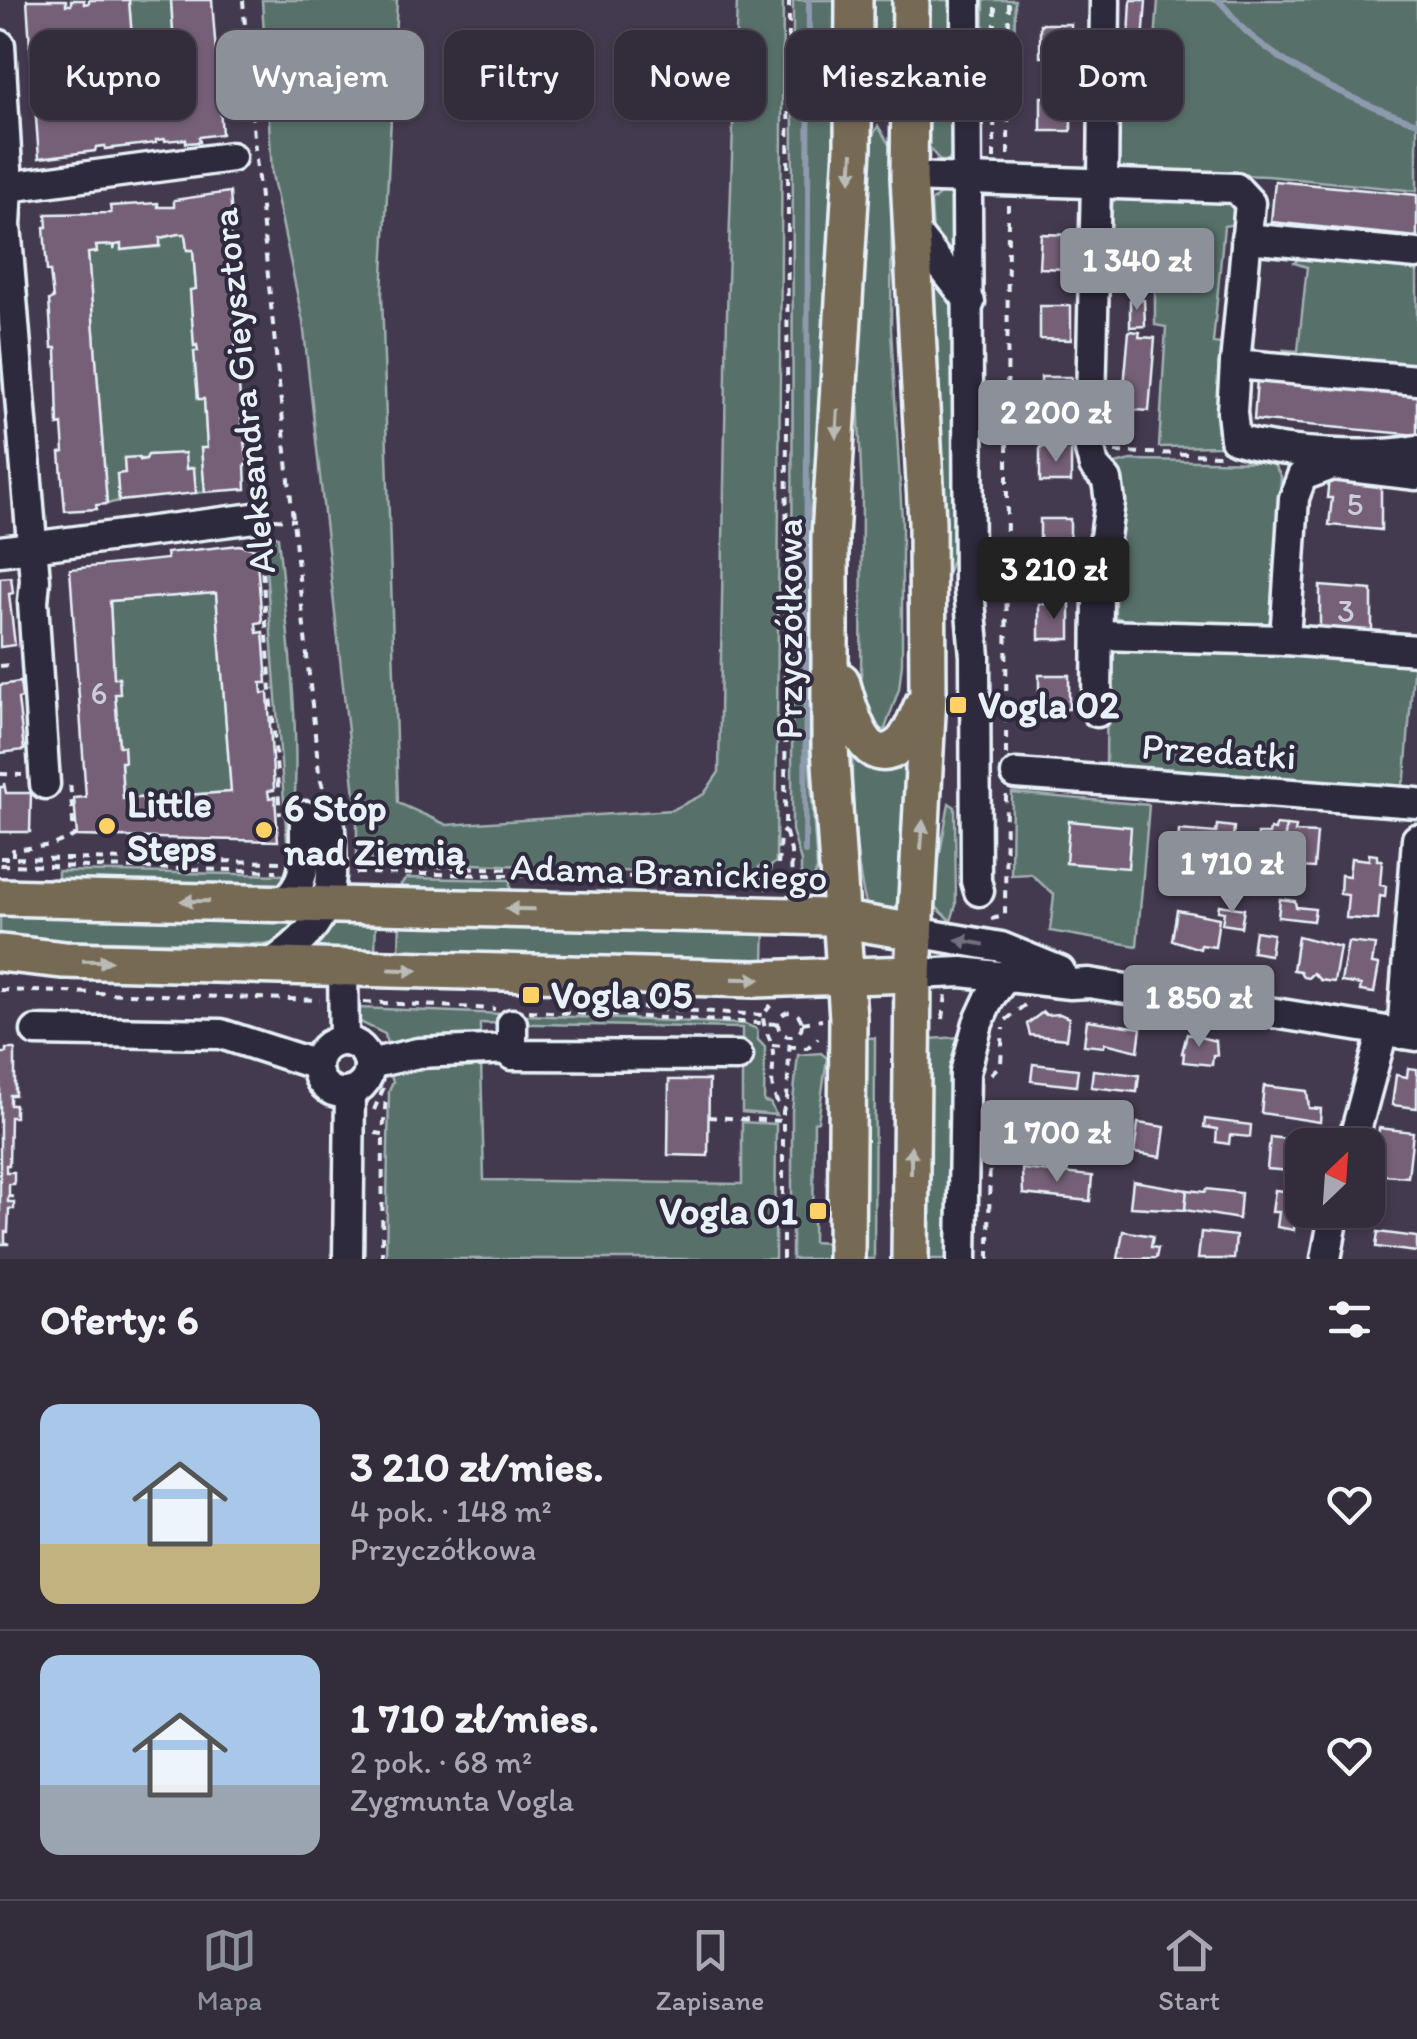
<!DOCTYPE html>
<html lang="pl">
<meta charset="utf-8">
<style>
body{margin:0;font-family:Itim,sans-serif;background:#3b3442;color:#f1f3f6;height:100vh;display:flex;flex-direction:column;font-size:38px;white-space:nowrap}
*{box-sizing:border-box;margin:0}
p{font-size:32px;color:#a9a7af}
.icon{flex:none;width:55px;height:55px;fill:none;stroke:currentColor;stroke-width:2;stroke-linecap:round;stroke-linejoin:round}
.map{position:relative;height:1259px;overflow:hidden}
.drawer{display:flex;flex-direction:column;background:#332c3b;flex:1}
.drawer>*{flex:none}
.hud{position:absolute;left:30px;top:30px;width:1358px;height:90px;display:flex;gap:20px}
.needle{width:65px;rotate:25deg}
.controls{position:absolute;left:1285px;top:1128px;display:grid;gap:20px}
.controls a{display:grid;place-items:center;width:100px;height:100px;border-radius:20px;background:#332c3b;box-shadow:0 2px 8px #0004,0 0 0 2px #4e4855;font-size:50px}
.price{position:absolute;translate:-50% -85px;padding:0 22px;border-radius:10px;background:#8c9099;color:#fff;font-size:32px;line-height:65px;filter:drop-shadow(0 2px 5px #0008)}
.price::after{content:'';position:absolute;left:50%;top:60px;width:30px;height:22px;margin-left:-15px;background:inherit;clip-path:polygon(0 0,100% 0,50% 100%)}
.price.on{background:#222;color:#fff}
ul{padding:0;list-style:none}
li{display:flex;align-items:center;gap:30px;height:250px;padding:0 40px}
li+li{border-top:2px solid #4e4855}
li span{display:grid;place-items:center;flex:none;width:280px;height:200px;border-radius:20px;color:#555}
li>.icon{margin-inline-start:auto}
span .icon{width:120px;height:120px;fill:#fffc;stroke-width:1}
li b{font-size:42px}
h2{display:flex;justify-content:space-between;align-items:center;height:120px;padding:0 40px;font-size:42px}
.chip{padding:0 35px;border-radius:20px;background:#332c3b;box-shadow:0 2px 8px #0004,0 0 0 2px #4e4855;font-size:35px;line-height:90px}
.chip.on{background:#8c9099;color:#fff}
.tabs{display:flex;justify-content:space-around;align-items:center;height:140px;border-top:2px solid #4e4855;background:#332c3b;font-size:28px;color:#a9a7af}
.tabs a{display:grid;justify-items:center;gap:5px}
.tabs .on{color:#8c9099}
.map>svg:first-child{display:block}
.green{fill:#596f6a;stroke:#a0b0b1;stroke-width:2.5}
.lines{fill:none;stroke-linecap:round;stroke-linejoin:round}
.stream{stroke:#8e9aad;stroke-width:6}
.building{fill:#756078;stroke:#e8f1f8;stroke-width:2.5;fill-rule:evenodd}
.minor-casing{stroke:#e8f1f8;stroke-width:35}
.major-casing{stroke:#e8f1f8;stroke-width:42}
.path{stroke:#e8f1f8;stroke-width:4;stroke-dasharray:8 8;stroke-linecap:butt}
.minor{stroke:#2f2a3d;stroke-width:28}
.major{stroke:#766a55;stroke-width:35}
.oneway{fill:#babbb7}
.oneway2{fill:#70707e}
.poi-dot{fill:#ffd166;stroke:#2f2a3d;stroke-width:4}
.labels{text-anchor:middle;stroke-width:8;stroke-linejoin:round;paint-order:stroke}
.number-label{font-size:32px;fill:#cbcdd8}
.street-label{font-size:38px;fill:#e8f1f8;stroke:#2f2a3d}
.poi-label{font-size:38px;font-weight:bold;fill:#e8f1f8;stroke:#2f2a3d;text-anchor:start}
</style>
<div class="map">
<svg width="1417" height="1259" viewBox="0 0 1417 1259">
<rect width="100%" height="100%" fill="#443a4f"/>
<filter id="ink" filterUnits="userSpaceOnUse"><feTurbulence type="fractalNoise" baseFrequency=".01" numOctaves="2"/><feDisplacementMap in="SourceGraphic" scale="20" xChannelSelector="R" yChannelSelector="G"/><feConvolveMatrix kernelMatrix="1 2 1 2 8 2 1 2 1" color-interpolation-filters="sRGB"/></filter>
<g filter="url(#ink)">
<g class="green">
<polygon points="129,0 171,0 174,46 181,46 181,52 175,53 182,101 177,101 178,106 172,107 171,102 161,103 161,108 155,109 154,104 122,109 123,113 117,114 116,109 98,111 98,116 92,117 91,112 72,115 66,111 66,105 71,104 69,89 34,91 30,46 132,38"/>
<polygon points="262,0 397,0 382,294 398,803 447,825 672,810 704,794 719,772 727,314 737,0 783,0 776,862 770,867 759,867 758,874 566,870 531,872 530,866 359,860 357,857 357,813 303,322 272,174"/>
<polygon points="793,0 840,0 840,147 824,431 808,522 809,754 817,869 811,888 801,898 801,862 792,830"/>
<polygon points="866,0 893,0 892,69 880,90 866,68"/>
<polygon points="931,0 953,0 955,155 947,161 940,161 928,146"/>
<polygon points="984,0 1015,0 1014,69 983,68"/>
<polygon points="1158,0 1417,0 1417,191 1268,176 1112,171 1116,70 1153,71"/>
<polygon points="878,126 892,149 891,329 902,519 902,663 899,689 885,729 876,732 861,696 862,496 855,318 866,148"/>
<polygon points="943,191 953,194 961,269 933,235 931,202"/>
<path d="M1113,194L1227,199C1234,207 1239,213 1235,224L1224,226L1213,343L1229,345L1227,440L1220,446L1159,447L1166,327L1155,325V278H1108Z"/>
<path d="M178,234H185L187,250H193L196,289L190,291L194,345H197L198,351L194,352L198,399H204L207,448L201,449L205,492L196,493L193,468C177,469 165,453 148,455L146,459L124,458L125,473L117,474L119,501L107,504L88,253L97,252L96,246L113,245L114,250L115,245L121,244L122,249L160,247V238Z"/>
<polygon points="1300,257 1417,265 1417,373 1287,356 1284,350 1298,351 1307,267 1294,263"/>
<polygon points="934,275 949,291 957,310 957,546 946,577"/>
<polygon points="1131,460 1272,462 1281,476 1275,606 1268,625 1145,627 1115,617 1115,464"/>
<path d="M263,530L278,537C287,629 300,721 294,814H287V840Z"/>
<polygon points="216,593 231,792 123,799 121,762 124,761 124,747 119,746 115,694 120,693 119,678 114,678 110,601"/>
<polygon points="1126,641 1414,658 1405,778 1400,790 1106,765 1107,662"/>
<path d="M854,752H909L903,883L894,912L868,909C858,886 848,775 854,752Z"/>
<polygon points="1012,793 1149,805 1137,946 1050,931 1054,895 1031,874 1011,875"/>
<polygon points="949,803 955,807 956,905 951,921 936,907 932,897"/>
<polygon points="58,871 292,875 283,890 58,882"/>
<polygon points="407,878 510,880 510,888 518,896 400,895 401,884"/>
<polygon points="0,907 307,914 305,923 276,943 267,944 0,939"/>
<polygon points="376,916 375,954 305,952 326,922"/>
<polygon points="400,916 765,925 764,963 399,954"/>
<polygon points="358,1008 745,1024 757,1029 758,1040 765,1047 764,1102 770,1103 776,1115 742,1112 742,1028 480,1023 480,1040 388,1051 385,1034 358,1021"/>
<polygon points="858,1037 875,1038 874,1259 857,1259"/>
<polygon points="962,1037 951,1259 927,1259 928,1039"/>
<polygon points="821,1053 827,1058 818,1121 814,1122 813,1242 827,1243 828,1259 792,1259 792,1111 798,1055"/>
<polygon points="481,1062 484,1180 742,1184 742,1122 776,1124 775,1259 386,1259 389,1091 393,1082 389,1070"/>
</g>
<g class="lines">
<g class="stream">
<path d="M1218,0C1230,11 1238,25 1250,35C1300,77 1356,102 1417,123"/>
<polyline points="805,852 809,0"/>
</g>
</g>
<g class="building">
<polygon points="27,0 66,0 66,5 71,5 71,0 84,0 84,4 89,3 89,0 129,0 132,38 30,46"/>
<polygon points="171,0 212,0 222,134 199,137 200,142 186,143 186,139 165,141 165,139 156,140 156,143 105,149 105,146 96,147 95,151 39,158 34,91 70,89 71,105 66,105 66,111 71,111 72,115 91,112 92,117 98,116 97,111 117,109 117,114 123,113 122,108 154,104 155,109 161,108 160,103 172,102 172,107 178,106 177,101 182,101 175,53 181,52 181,46 174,47"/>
<polygon points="1131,0 1146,0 1142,59 1128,58"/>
<rect x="1040" y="24" width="31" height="33"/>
<rect x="1041" y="97" width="30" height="34"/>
<polygon points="1275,181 1417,195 1417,237 1271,222"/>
<polygon points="230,192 232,220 227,220 232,242 228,242 231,287 237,287 238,300 233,301 238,323 234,323 236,349 241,349 243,362 238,363 243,385 239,385 242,429 247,429 248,442 244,443 249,465 245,465 246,489 205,492 201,448 207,448 204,399 198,399 194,351 198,351 197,345 194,346 190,290 196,289 193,250 187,250 185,234 178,234 160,238 160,246 121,250 121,244 115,245 114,250 113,245 96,246 97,252 88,253 107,504 96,505 97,509 65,511 60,453 64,452 62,424 58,425 56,348 52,348 49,300 53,299 50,271 47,271 44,227 47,227 46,214 111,213 110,206 158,203 158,207 174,207 174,200"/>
<polygon points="1041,234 1071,235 1070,269 1039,268"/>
<polygon points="1130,300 1144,300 1145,326 1130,327"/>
<polygon points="1040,306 1071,306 1071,340 1040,339"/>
<polygon points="1129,331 1140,332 1139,337 1155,338 1149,411 1122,409"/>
<rect x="1041" y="377" width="30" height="33"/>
<polygon points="1257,379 1417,393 1417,435 1254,420"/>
<rect x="1040" y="447" width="31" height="35"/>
<polygon points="185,453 186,469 194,468 196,493 119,501 117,474 125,473 124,458 139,457 140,460 146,459 148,455"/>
<polygon points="1329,478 1381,483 1381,530 1329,525 1332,498 1327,498"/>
<rect x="1040" y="519" width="30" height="33"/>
<path d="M239,545L256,549L262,622L256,623L257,633L263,632L267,683H261L262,693H268L274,790L268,791L269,798L275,797L278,841L77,836L74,798L86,797L70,569L167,559L166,553ZM216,593L231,792L123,799L121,762H125L124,746H119L115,694H120L119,678H114L110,601Z"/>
<polygon points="11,577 13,593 9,594 15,645 0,647 0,578"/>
<polygon points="1320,586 1372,590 1372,636 1320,633"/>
<rect x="1039" y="604" width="31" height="35"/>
<rect x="1039" y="675" width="30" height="34"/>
<polygon points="20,682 22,698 18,699 24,750 0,753 0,685"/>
<polygon points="4,783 6,793 31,793 30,832 0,832 0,787 4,787"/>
<polygon points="1069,821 1131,827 1128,868 1066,863"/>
<polygon points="1217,825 1234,827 1231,860 1226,859 1224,886 1176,883 1179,830 1216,833"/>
<polygon points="1276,825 1286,826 1282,865 1256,863 1258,834 1269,834 1270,829 1275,830"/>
<polygon points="1286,826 1296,827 1295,832 1317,833 1314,868 1300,867 1300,872 1282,871"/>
<polygon points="1369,854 1377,855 1377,860 1382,860 1380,885 1386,886 1385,897 1380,896 1378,920 1346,918 1348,895 1340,894 1341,875 1349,876 1351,858 1369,860"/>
<polygon points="1280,899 1295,901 1296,907 1315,909 1313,921 1278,917"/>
<polygon points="1219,905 1244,909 1241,927 1222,924 1224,912 1218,911"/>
<polygon points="1177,910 1219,918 1215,947 1201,945 1200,949 1172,940"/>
<polygon points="1255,931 1273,934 1270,955 1252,952"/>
<polygon points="1298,936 1340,947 1334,982 1320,980 1313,973 1308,978 1303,977 1300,971 1293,970"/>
<polygon points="1348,942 1375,945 1372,964 1379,965 1374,993 1360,991 1361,985 1341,982"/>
<polygon points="1043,1012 1046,1015 1060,1014 1069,1018 1066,1039 1030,1035 1027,1024"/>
<polygon points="1087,1020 1141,1028 1138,1051 1105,1043 1104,1047 1084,1045"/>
<polygon points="1187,1034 1216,1041 1217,1055 1213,1055 1212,1065 1183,1062 1184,1053 1182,1053"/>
<polygon points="6,1049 15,1049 15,1095 10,1095 10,1105 15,1105 15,1117 10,1117 9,1165 6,1165 6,1172 14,1172 14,1184 9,1184 9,1196 14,1197 8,1197 8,1202 14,1202 14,1209 9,1209 8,1232 5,1232 5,1242 9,1244 0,1244 0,1053 6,1053"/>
<polygon points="1033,1064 1078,1069 1076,1086 1031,1081"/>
<polygon points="1408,1068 1417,1069 1417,1108 1392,1105 1396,1075 1407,1077"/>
<polygon points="1093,1070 1139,1075 1137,1092 1091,1087"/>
<polygon points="669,1080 709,1080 708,1156 668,1155"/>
<polygon points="1264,1086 1307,1091 1309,1108 1321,1109 1320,1122 1261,1113"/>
<polygon points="1205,1119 1251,1125 1250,1137 1230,1135 1229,1144 1216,1142 1217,1129 1204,1127"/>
<polygon points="1138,1123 1165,1127 1161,1157 1134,1153"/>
<polygon points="1379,1128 1413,1132 1408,1177 1372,1174"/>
<polygon points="1270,1137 1305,1141 1302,1172 1267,1169"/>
<polygon points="1022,1169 1092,1176 1090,1201 1023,1194"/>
<polygon points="1133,1181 1187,1190 1185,1210 1130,1207"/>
<polygon points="1206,1189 1241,1193 1239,1219 1185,1210 1187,1190 1205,1192"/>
<polygon points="1275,1190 1302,1193 1304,1216 1295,1221 1294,1230 1277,1227 1279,1212 1272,1212"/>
<polygon points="1123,1231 1153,1236 1151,1247 1158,1248 1156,1258 1118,1259"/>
<polygon points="1201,1232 1236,1236 1234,1259 1198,1259"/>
<polygon points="1378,1232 1417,1237 1417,1252 1376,1247"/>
</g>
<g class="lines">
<g class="minor-casing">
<g id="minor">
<polyline points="966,0 969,590 975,656 976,881 979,891"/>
<polyline points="0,45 8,187 6,225 35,580 33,602 45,784"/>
<polyline points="909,177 1236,188 1250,203 1235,364 1417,380"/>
<polyline points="1096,182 1090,450 1094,466 1107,480 1110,502 1098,586 1097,712"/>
<polyline points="1103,183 1105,0"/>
<polyline points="0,188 231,157"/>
<polyline points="912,229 970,302"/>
<polyline points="1246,238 1417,254"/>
<path d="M1235,364L1232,412L1235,439C1280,454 1371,459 1417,450"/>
<polyline points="1417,475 1332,465 1302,476 1294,498 1285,640 1417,650"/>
<polyline points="0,551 254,518"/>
<polyline points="1098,635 1285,640"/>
<polyline points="1016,774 1417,803"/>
<path d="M281,903C311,885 304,847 305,816"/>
<polyline points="915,932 1001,947 1060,971"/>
<path d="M271,964C335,919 335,891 329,816"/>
<polyline points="343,968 344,1041"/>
<polyline points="913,974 962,972 1070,984 1089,983 1417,1036"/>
<polyline points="512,1024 512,1055 738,1056"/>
<polyline points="36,1031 221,1034 317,1065"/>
<polyline points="1402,1034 1417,839"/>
<circle cx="343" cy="1067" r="26"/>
<polyline points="369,1064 418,1053 512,1049"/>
<polyline points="1352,1145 1383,1031"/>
<polyline points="348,1259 350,1092"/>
<polyline points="962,1259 965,1073 978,1023 990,997 1007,975"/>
<polyline points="1326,1259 1335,1210"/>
</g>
</g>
<g class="major-casing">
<g id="major">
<path d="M841,681C848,702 862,774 899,746C910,738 917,717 923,704"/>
<polyline points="0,897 792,916 826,917 915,932"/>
<polyline points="0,953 64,960 755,979 913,974"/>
<polyline points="846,1259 848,1018 830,748 830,537 853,148 854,0"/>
<polyline points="910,1259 913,974 928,695 927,522 909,177 911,0"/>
</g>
</g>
<g class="path">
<polyline points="243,0 255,150"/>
<polyline points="789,0 785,830 791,851 792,889"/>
<polyline points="1008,155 1009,0"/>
<polyline points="256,159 319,773 325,796"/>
<polyline points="994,159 995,0"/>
<polyline points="1115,452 1220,455"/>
<polyline points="274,519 295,520"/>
<polyline points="260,540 280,815"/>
<polyline points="0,666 12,665"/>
<polyline points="1006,755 1008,205"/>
<polyline points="0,774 22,775"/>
<polyline points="13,856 13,850 52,845 74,836 70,780"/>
<polyline points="0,858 282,862"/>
<polyline points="355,864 515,869 515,874"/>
<polyline points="0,865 277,871"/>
<polyline points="356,873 791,879"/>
<polyline points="767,890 768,870 778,866 780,836 785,830"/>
<polyline points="991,919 1005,916 1006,795"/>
<polyline points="0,990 320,1000"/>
<polyline points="364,1002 495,1009"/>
<polyline points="578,1004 763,1015"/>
<path d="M771,1005L763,1015C763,1028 769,1035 772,1046C777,1073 764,1086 783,1111"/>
<polyline points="529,1011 778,1024"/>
<circle cx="790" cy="1024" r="12"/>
<polyline points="943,1019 946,994"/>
<polyline points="1006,1020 1026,1004"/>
<polyline points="802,1023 822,1020"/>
<polyline points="772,1045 807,1048 818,1038"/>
<polyline points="991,1074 1001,1064 1003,1028"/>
<polyline points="374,1110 384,1087"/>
<polyline points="708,1117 783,1121"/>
<polyline points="375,1133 383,1134 386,1097"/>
<polyline points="382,1259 383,1134"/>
<polyline points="783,1259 783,1111 787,1099 790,1035"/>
<polyline points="989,1259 990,1099"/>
</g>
<use href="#minor" class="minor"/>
<use href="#major" class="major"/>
</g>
<defs><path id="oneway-solid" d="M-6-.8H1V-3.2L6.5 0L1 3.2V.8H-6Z" transform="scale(2.5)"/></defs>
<g class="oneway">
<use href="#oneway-solid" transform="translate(852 167) rotate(94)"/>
<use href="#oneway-solid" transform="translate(837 424) rotate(93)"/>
<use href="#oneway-solid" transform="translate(922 835) rotate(-86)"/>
<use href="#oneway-solid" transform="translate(195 901) rotate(-179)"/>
<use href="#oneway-solid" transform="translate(520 909) rotate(-179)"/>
<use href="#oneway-solid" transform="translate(97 961) rotate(1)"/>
<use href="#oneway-solid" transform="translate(403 970) rotate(2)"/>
<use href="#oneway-solid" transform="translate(746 979) rotate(1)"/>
<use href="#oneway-solid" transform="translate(911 1160) rotate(-90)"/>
</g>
<use class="oneway2" href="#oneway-solid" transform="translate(970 942) rotate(-170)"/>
</g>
<g class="poi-dot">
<rect x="948" y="695" width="20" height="20" rx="5"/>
<circle cx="107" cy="826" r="10"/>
<circle cx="264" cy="830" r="10"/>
<rect x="521" y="985" width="20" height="20" rx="5"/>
<rect x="808" y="1201" width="20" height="20" rx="5"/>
</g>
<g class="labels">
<g class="number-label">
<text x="1355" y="515">5</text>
<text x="1346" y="622">3</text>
<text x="99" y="704">6</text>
</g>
<g class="street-label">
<text transform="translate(243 391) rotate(-96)" y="13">Aleksandra Gieysztora</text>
<text transform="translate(789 629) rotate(-90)" y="13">Przyczółkowa</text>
<text transform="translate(1219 751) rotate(4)" y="13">Przedatki</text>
<text transform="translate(669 872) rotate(2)" y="13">Adama Branickiego</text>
</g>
<g class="poi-label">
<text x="978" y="718">Vogla 02</text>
<text x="127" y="817">Little<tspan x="127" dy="44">Steps</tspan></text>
<text x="284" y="821">6 Stóp<tspan x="284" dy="44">nad Ziemią</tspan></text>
<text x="551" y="1008">Vogla 05</text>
<text x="798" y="1224" text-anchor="end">Vogla 01</text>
</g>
</g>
</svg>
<div class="controls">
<a><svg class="needle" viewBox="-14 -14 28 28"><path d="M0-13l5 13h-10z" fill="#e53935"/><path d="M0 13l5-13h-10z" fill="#a9a7af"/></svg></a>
</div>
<b class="price" style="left:1137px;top:313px">1 340 zł</b>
<b class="price" style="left:1056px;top:465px">2 200 zł</b>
<b class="price on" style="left:1054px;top:622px">3 210 zł</b>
<b class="price" style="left:1232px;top:916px">1 710 zł</b>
<b class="price" style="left:1199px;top:1050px">1 850 zł</b>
<b class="price" style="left:1057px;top:1185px">1 700 zł</b>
<div class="hud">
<a class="chip">Kupno</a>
<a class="chip on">Wynajem</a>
<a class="chip">Filtry</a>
<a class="chip">Nowe</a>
<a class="chip">Mieszkanie</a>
<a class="chip">Dom</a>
</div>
</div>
<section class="drawer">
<h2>Oferty: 6<svg class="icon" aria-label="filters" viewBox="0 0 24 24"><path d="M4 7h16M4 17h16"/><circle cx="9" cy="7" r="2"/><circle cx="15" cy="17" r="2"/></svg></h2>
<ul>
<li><span style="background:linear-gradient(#a9c7e8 70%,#c2b280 0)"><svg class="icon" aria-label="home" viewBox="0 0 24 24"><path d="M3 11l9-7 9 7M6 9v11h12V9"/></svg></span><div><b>3 210 zł/mies.</b><p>4 pok. · 148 m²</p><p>Przyczółkowa</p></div><svg class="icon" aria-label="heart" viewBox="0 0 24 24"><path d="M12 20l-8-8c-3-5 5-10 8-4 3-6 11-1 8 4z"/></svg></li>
<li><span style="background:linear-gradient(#a9c7e8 65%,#9aa5b1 0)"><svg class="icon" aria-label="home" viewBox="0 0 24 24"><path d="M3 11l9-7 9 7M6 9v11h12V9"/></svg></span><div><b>1 710 zł/mies.</b><p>2 pok. · 68 m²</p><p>Zygmunta Vogla</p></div><svg class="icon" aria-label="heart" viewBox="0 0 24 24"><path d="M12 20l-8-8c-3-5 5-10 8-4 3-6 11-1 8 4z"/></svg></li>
</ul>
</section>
<nav class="tabs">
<a class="on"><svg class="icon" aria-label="map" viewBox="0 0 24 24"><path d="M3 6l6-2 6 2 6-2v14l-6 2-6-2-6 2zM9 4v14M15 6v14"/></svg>Mapa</a>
<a><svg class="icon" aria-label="saved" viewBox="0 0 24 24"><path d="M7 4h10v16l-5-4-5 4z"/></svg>Zapisane</a>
<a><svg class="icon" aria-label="home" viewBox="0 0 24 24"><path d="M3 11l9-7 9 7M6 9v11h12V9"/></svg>Start</a>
</nav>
